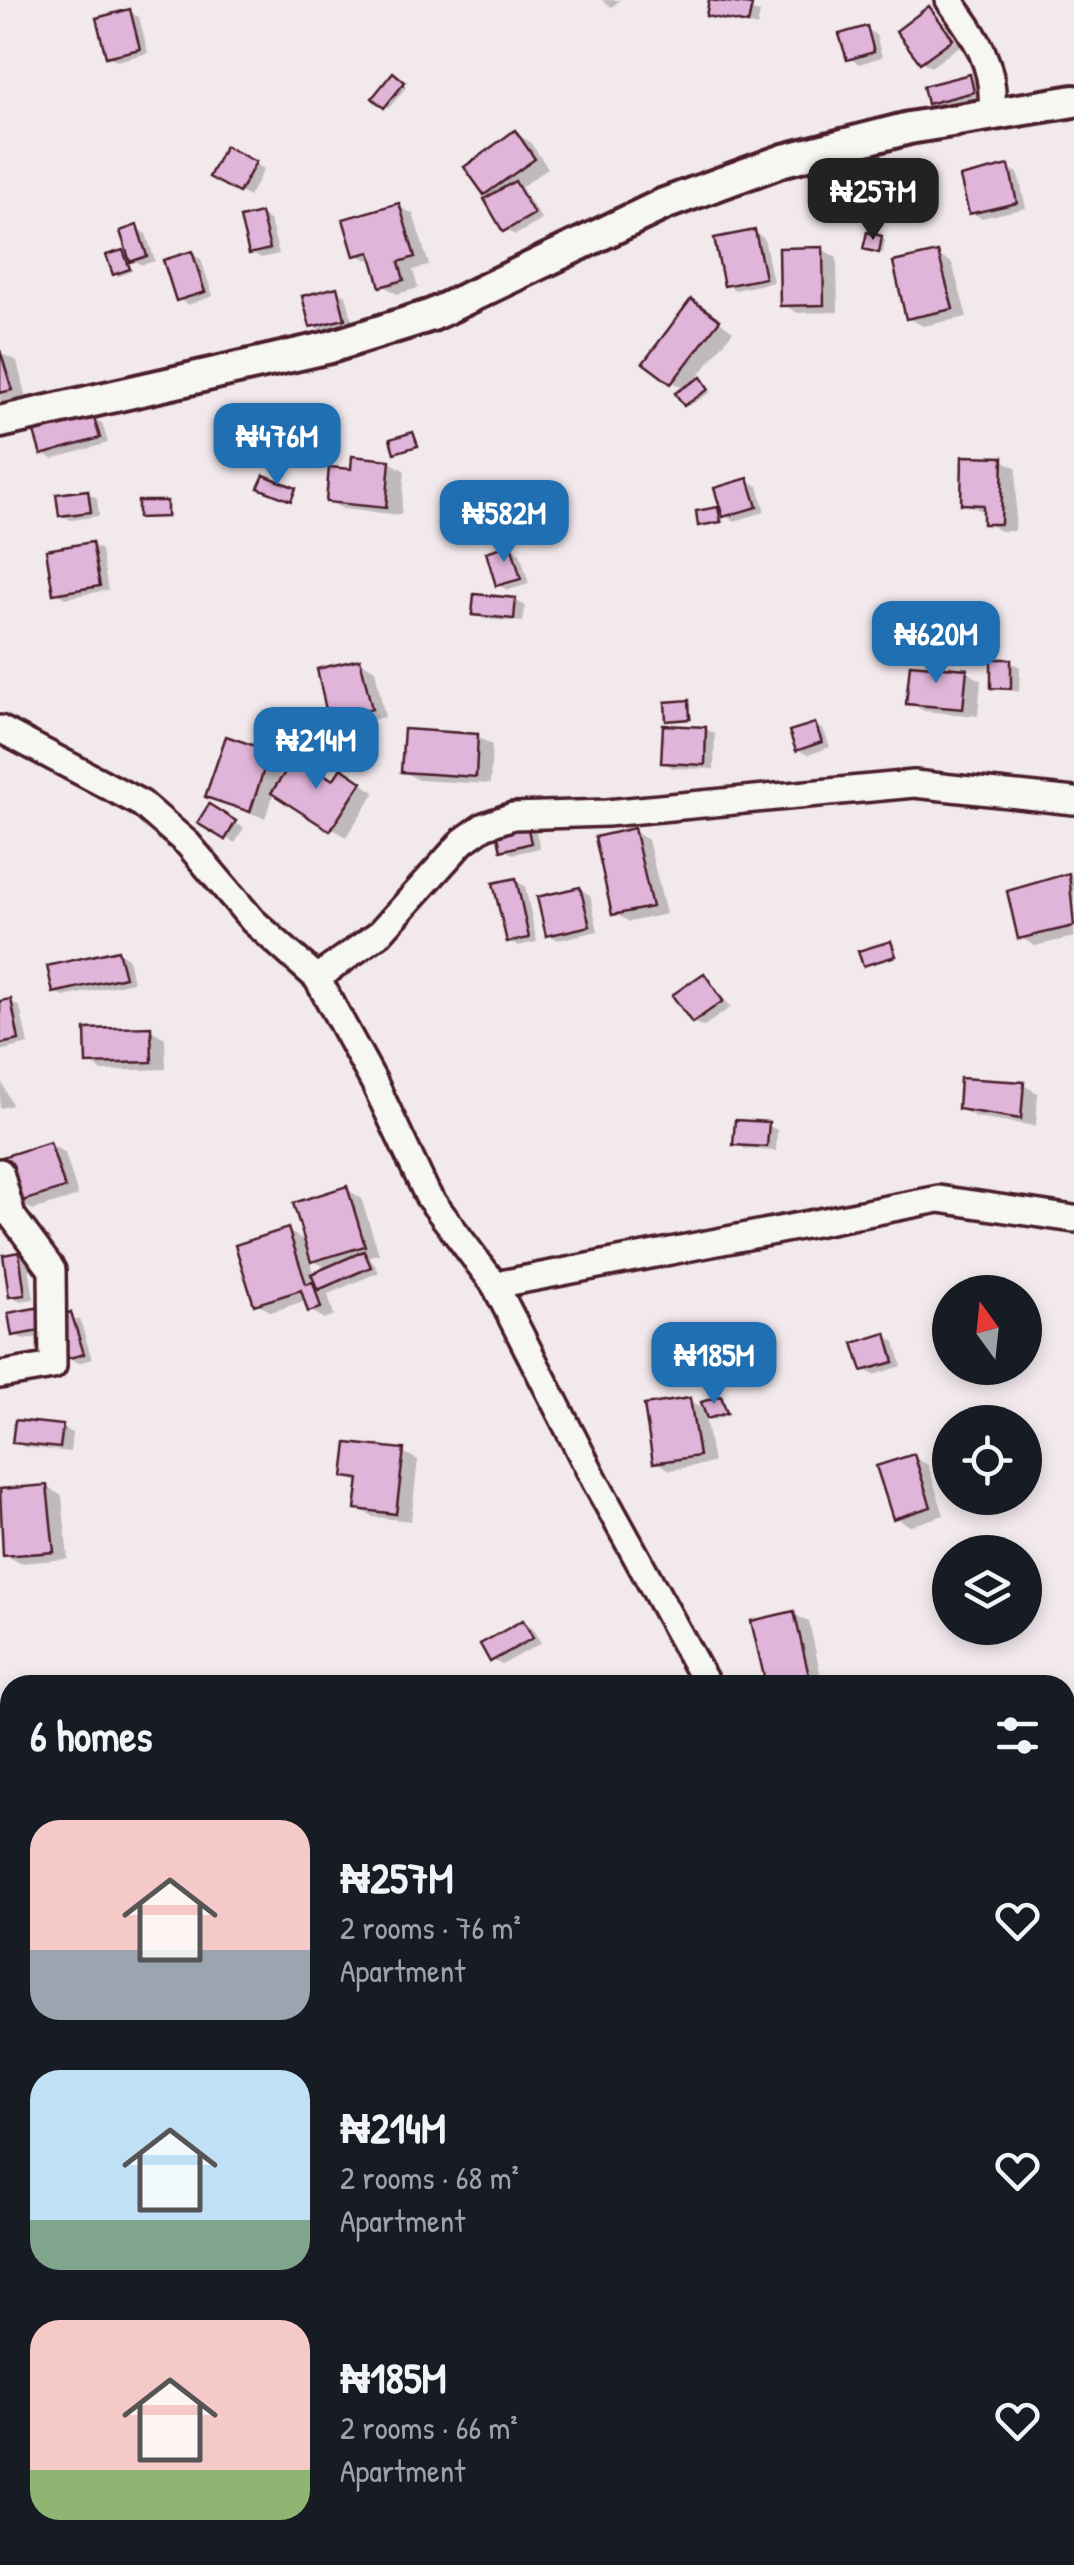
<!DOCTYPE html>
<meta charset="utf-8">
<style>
body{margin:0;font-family:"Patrick Hand",sans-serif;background:#20242c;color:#f1f3f6;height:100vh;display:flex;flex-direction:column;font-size:38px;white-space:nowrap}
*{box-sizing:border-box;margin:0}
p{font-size:32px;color:#9ea1a6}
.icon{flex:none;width:55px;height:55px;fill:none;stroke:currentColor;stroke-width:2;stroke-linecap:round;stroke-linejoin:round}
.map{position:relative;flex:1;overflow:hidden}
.panel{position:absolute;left:0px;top:1675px;width:1075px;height:890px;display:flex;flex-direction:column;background:#171b24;border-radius:30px 30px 0 0;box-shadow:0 5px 15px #0003}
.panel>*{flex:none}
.needle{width:65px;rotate:345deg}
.controls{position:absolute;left:932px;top:1275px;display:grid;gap:20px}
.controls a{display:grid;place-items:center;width:110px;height:110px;border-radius:50%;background:#171b24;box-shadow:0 5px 15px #0003;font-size:50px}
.price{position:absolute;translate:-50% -85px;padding:0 22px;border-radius:20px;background:#1f6fb2;color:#fff;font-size:32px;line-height:65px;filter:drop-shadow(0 2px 5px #0008)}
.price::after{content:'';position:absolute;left:50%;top:60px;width:30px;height:22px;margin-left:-15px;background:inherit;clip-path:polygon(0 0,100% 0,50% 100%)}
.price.active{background:#222;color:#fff}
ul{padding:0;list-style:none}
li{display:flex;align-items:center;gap:30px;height:250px;padding:0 30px}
li span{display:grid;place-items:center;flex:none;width:280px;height:200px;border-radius:30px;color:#555}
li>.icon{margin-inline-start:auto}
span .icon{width:120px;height:120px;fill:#fffc;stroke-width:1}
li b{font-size:42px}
h2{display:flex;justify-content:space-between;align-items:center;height:120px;padding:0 30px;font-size:42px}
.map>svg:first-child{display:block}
.shadow{fill:#0003;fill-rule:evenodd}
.building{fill:#e1b5d9;stroke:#4a1f2b;stroke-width:2.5}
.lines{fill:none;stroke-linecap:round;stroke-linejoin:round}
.minor-casing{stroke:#4a1f2b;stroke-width:32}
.tertiary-casing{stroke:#4a1f2b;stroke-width:38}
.minor{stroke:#f6f6f2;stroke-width:25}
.tertiary{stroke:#f6f6f2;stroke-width:30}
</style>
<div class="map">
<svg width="1074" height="2565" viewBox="0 0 1074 2565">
<rect width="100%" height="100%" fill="#f2e9ed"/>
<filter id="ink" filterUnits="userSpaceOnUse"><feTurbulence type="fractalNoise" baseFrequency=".01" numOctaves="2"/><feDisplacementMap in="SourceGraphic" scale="20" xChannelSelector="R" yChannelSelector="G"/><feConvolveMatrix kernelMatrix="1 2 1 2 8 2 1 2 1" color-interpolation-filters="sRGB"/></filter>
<g filter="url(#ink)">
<g class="shadow">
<polygon points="601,0 620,0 612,7"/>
<polygon points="711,0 760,13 757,27 708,14"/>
<polygon points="929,9 961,45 931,67 921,61"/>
<polygon points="130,12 139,17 148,53 117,61 108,55"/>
<polygon points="866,29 876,35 882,57 859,64 849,58"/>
<polygon points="393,76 407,86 389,108 375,98"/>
<polygon points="970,77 979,83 983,97 939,107 930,102"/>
<polygon points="515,133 530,142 548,168 521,187 542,220 515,235 505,230 492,197 486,193"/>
<polygon points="226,149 264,169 249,197 212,176"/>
<polygon points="1008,168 1018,173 1026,208 981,218 971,212"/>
<polygon points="398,206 413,214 429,265 413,270 418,288 397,294 382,285 375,262 356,255"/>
<polygon points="261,215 270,221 279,254 261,258 252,253"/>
<polygon points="136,228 146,234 155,261 142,265 128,257 132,271 119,276 115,273 123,252 132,257"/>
<polygon points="755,233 764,238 773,282 735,290 726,284"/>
<polygon points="882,238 885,240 883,253 870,250"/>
<polygon points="822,249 837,258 838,312 798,313 783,305"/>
<polygon points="192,254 201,259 213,296 188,305 178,299"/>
<polygon points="938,255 952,263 967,317 923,326 908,318"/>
<polygon points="336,290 346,295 353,323 322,331 312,325"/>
<polygon points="706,311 733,331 697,378 711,392 689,406 685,390 646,363"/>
<polygon points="0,353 17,361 26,398 0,404"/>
<polygon points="93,418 102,423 108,443 53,459 43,453"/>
<polygon points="265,418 275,423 279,457 240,463 230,457"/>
<polygon points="413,435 420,447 396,451"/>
<polygon points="1002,460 1017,468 1015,531 1000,531 985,522 985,512 963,503"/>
<polygon points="390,462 405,471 401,515 343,509 328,501 353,472"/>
<polygon points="748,481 758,486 765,512 734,521 722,514 724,523 701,524 718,510 724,513"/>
<polygon points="88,493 97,498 99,516 71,520 62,515"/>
<polygon points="166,503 170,518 141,516"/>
<polygon points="92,545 101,550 108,590 65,598 55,592"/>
<polygon points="511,547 520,553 529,584 508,590 498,585"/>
<polygon points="515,600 525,606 523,622 484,619 475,614"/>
<polygon points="360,661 375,670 385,717 345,726 330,717"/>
<polygon points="1011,662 1020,667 1019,692 993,686"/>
<polygon points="966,671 981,680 978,716 924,711 909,702"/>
<polygon points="688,703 693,720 669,720"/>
<polygon points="815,725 824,731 830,747 808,755 798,750"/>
<polygon points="706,729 715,734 714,769 673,768 664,762"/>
<polygon points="478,737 492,745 490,784 418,780 403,771"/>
<polygon points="227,740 284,762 275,789 356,780 375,792 346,837 274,792 265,818 223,804 208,796"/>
<polygon points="210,808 244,828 235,843 200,822"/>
<polygon points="525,823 535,828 540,848 513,854 503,849"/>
<polygon points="634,831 648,840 666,914 630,922 615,914"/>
<polygon points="1068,875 1074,879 1074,937 1035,946 1020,937"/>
<polygon points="515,881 525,886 537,942 518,946 509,941"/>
<polygon points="580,889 590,895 598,931 558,940 548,934"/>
<polygon points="891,944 898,957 865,964"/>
<polygon points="118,952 128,958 133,982 64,997 55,992"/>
<polygon points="704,976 731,1007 703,1027 693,1022"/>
<polygon points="10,1002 20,1007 28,1044 0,1051 0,1004"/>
<polygon points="151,1030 165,1038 166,1069 103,1071 88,1062"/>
<polygon points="0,1078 12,1105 0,1108"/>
<polygon points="1023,1085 1038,1093 1036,1126 975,1117 960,1108"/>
<polygon points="768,1125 777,1130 776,1151 745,1149 736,1143"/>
<polygon points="50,1144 65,1153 78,1196 33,1210 18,1202"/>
<path d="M346,1189L361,1198L379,1254L369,1256L379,1272L328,1294L334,1316L325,1319L310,1310L307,1300L271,1312L257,1303L288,1231L307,1242ZM309,1258L328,1269L314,1276Z"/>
<polygon points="19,1255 28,1260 34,1299 21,1301 12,1296"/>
<polygon points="55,1314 80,1320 92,1359 78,1363 68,1357 61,1333 24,1340 15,1334"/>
<polygon points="885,1336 895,1342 902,1366 874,1375 864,1370"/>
<polygon points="721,1398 730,1414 713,1420 705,1416 713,1463 670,1470 655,1461 690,1401 707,1411"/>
<polygon points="62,1428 72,1433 70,1452 24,1447 15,1442"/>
<polygon points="403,1452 418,1460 411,1521 373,1517 358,1508 360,1484 346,1476"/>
<polygon points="913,1457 928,1465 944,1515 910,1526 895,1517"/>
<polygon points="47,1487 62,1496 68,1559 20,1563 5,1555 0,1491"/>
<polygon points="794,1614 809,1622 823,1685 768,1685 754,1623"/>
<polygon points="523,1623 532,1628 541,1643 502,1665 492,1660"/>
<polygon points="685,2555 728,2555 735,2560 753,2555 820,2555 821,2565 699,2565"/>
<polygon points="914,2555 929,2557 938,2565 911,2565"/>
</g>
<g class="building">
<polygon points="709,0 752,5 748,24 706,16"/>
<polygon points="929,6 953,39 920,63 896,31"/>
<polygon points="130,9 140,49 106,57 96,18"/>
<polygon points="867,26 874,52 847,60 839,34"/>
<polygon points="393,72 405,82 384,108 372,98"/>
<polygon points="970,74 974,92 927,104 923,86"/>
<polygon points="515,130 535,159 484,195 464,167"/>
<polygon points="225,146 256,162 239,193 209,177"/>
<polygon points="1009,165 1017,203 969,214 960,177"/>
<polygon points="515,181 534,214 503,232 484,199"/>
<polygon points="399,203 415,257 399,262 404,280 380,287 370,252 354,256 343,219"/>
<polygon points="261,213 270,249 249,254 240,218"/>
<polygon points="137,225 147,256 130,262 120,231"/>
<polygon points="755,230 765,278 724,286 714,238"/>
<polygon points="867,232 882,236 879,253 863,249"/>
<polygon points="823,247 824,305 780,306 779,248"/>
<polygon points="123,250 130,269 113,275 106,255"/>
<polygon points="192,251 205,292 176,301 163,260"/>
<polygon points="938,252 953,309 906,319 893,262"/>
<polygon points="337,287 345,319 310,327 302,296"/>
<polygon points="691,299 720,320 671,384 643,363"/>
<polygon points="0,350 12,390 0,393"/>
<polygon points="701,377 709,389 684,406 675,393"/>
<polygon points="93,415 100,438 41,455 34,432"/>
<polygon points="266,415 271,452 228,459 223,421"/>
<polygon points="413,432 418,446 394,453 390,439"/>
<polygon points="352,456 390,460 386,508 326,502 329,467 351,469"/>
<polygon points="962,456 1003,457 1001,524 983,524 983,505 961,504"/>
<polygon points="264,475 296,488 291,501 258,488"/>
<polygon points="748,478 757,507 723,517 714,488"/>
<polygon points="88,490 91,512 59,516 56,494"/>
<polygon points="138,501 167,501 167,517 138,518"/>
<polygon points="718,507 721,522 698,526 696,511"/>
<polygon points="92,542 100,586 53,594 46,550"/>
<polygon points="511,544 521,579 496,586 486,552"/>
<polygon points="474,594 516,598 514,619 472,615"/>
<polygon points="360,659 372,709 328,719 317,669"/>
<polygon points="991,659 1011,659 1011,689 991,688"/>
<polygon points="910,664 967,669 963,709 906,704"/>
<polygon points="689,700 690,719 666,721 665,702"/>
<polygon points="815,723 822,742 796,751 789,731"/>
<polygon points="663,725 706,727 705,765 661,763"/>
<polygon points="404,729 478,734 476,777 401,772"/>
<polygon points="226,736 270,751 250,812 205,797"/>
<polygon points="296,756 333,780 341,768 362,782 330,831 271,793"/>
<polygon points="209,804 236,821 225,840 197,823"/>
<polygon points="526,820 531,843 501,851 496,827"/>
<polygon points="634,828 652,907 612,915 595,837"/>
<polygon points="1069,873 1074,926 1018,939 1007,891"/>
<polygon points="516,878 529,938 507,942 493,883"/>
<polygon points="580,887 590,926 546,936 537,897"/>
<polygon points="891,941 896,956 863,966 858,951"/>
<polygon points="118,950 125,977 53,993 47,966"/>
<polygon points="704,973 723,1001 692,1023 672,995"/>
<polygon points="11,999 19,1040 0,1044 0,1001"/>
<polygon points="151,1027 152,1062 86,1064 85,1029"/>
<polygon points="960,1078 1024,1082 1021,1119 958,1109"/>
<polygon points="735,1120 769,1122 767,1147 733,1145"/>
<polygon points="50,1142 65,1188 16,1203 2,1157"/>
<polygon points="347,1186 365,1246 311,1262 293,1203"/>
<polygon points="288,1228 306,1284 313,1282 321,1308 308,1312 301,1290 254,1305 235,1245"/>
<polygon points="364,1251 371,1267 318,1290 311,1274"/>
<polygon points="19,1252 25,1295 9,1297 3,1255"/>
<polygon points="46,1306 50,1329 12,1336 8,1313"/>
<polygon points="71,1312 84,1354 66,1359 54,1317"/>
<polygon points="886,1333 894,1362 862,1371 853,1343"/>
<polygon points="721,1396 727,1413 707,1419 701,1402"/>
<polygon points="690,1398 699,1456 653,1463 644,1405"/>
<polygon points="15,1420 63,1425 60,1448 12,1443"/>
<polygon points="347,1443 404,1449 396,1514 355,1509 359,1479 343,1477"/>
<polygon points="914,1454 931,1507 893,1519 876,1466"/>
<polygon points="47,1485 54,1552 3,1556 0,1489"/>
<polygon points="794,1611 810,1680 766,1685 751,1621"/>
<polygon points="523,1620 533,1638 490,1662 480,1644"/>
<polygon points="1074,1946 1074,1971 1065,1973 1065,1948"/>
<polygon points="680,2555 729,2555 722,2565 695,2565"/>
<polygon points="807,2555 808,2565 734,2565 733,2558"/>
<polygon points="911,2555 930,2555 927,2565 908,2565"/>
</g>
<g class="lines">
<g class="minor-casing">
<g id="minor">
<path d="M949,0C976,37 996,65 992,113"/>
<polyline points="0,729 142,804 188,844 253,921 317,978 374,1082 428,1196 495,1285 596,1483 707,1685"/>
<polyline points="317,978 380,933 463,841 484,826 513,816 607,813 914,784 1074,801"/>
<polyline points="0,1172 12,1216 52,1270 53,1366 0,1375"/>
<polyline points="495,1285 939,1199 1074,1219"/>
<polyline points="1065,1857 1074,1852"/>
<polyline points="1065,2178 1074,2176"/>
<polyline points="0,2254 10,2247"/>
<polyline points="1065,2387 1074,2401"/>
<polyline points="631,2555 634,2565"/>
</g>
</g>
<g class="tertiary-casing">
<polyline id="tertiary" points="0,422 330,347 432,315 664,204 784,160 909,128 1074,101"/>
</g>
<use href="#minor" class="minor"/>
<use href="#tertiary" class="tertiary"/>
</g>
</g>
</svg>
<div class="controls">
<a><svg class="needle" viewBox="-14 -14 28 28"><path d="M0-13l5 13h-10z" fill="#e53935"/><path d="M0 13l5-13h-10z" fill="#9ea1a6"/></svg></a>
<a><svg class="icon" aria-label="locate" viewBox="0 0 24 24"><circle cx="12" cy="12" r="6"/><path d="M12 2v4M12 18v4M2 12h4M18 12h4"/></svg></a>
<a><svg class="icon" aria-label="layers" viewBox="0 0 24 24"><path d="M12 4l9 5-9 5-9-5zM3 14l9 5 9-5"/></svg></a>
</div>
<b class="price active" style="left:873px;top:243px">₦257M</b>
<b class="price" style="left:277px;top:488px">₦476M</b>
<b class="price" style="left:504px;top:565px">₦582M</b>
<b class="price" style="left:936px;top:686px">₦620M</b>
<b class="price" style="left:316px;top:792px">₦214M</b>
<b class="price" style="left:714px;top:1407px">₦185M</b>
<section class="panel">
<h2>6 homes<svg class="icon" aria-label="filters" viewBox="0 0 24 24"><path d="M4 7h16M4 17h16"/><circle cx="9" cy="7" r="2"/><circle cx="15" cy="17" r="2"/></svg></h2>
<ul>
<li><span style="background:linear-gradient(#f6c9c9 65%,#9aa5b1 0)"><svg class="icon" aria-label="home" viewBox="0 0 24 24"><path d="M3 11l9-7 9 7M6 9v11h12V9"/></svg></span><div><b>₦257M</b><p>2 rooms · 76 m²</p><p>Apartment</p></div><svg class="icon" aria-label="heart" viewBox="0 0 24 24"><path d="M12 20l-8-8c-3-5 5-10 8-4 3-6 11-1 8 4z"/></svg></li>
<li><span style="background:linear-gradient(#bfe0f5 75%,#7fa58c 0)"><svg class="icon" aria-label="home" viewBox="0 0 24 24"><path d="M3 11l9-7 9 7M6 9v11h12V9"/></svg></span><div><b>₦214M</b><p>2 rooms · 68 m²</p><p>Apartment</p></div><svg class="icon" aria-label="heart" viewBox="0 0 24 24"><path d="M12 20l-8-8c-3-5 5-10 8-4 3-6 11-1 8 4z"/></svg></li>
<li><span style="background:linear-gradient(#f6c9c9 75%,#8fb573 0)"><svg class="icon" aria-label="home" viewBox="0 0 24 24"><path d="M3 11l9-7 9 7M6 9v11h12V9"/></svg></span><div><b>₦185M</b><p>2 rooms · 66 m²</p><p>Apartment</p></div><svg class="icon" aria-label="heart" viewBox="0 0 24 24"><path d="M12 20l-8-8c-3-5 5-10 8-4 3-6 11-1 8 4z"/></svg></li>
</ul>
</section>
</div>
